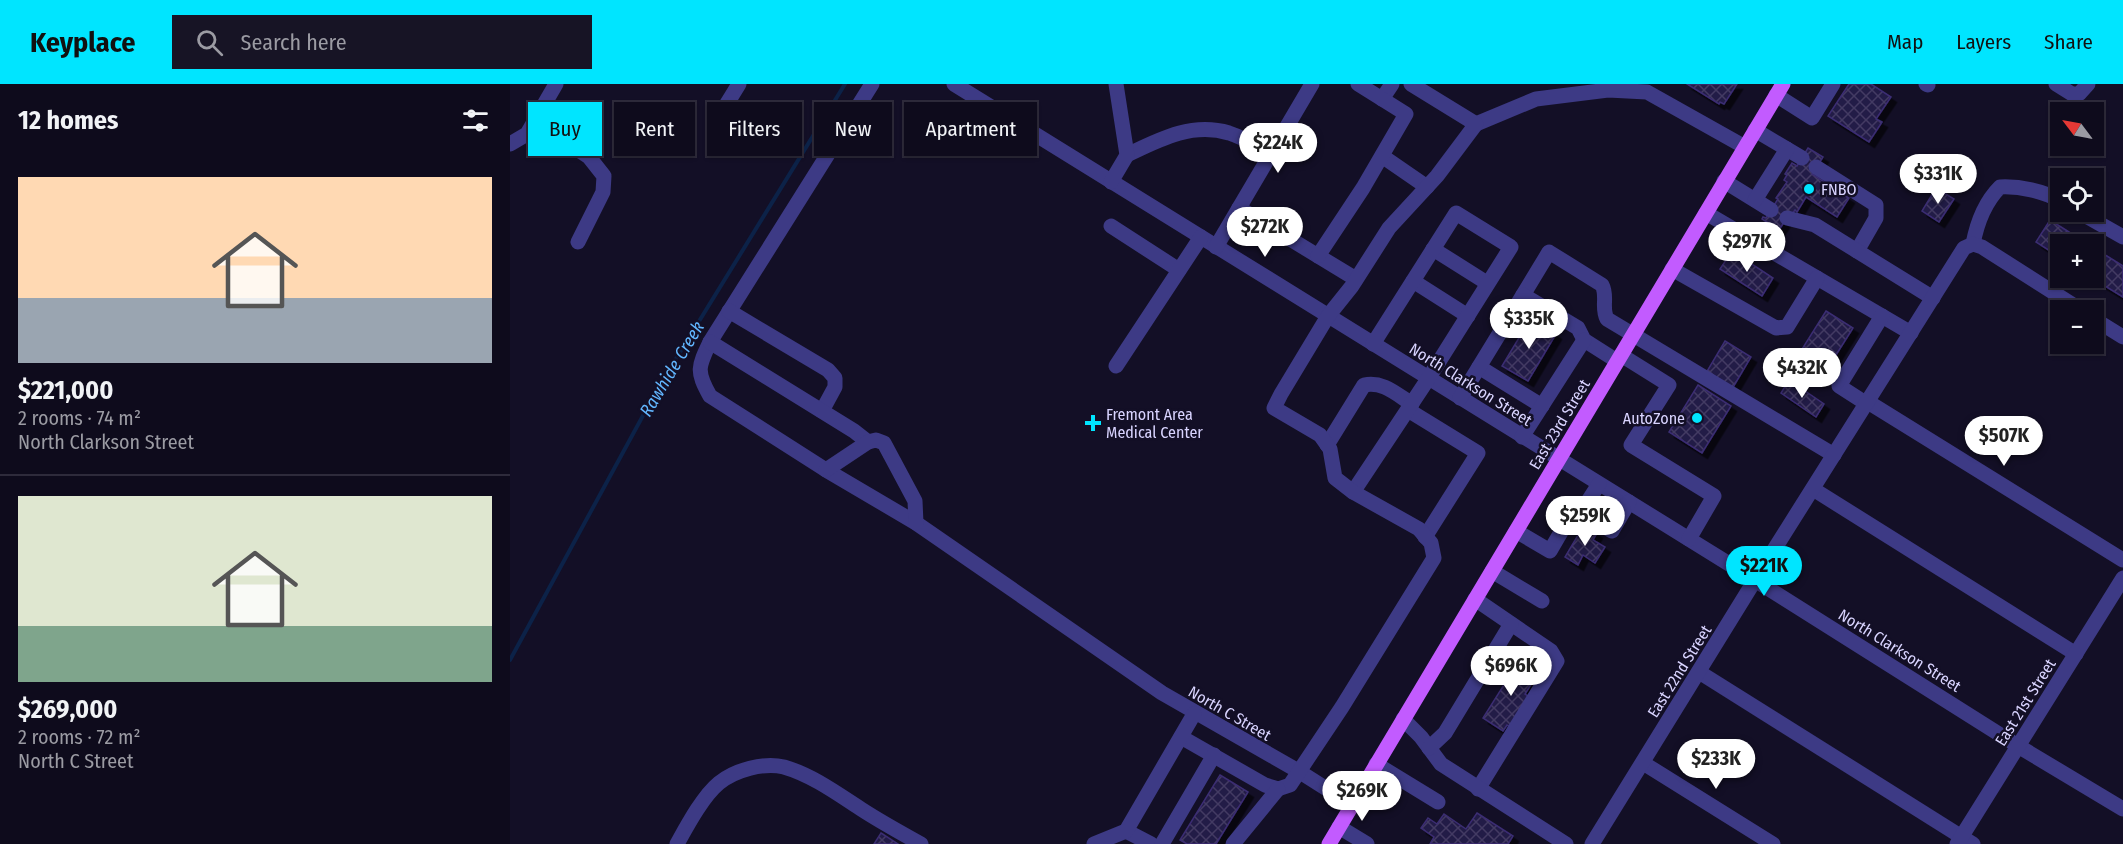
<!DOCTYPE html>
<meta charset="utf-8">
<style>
body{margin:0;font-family:"Fira Sans Condensed",sans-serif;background:#171425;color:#f1f3f6;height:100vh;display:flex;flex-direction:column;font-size:22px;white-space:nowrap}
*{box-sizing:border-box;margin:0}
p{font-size:20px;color:#9b9ba3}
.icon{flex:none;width:33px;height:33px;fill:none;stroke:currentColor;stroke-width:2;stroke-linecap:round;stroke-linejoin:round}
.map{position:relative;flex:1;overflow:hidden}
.details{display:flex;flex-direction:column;background:#0e0b1c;width:510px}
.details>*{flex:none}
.guide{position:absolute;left:18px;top:18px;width:570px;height:54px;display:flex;gap:12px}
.needle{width:39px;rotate:302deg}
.buttons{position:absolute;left:1540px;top:18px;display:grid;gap:12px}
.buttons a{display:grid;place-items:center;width:54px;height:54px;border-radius:0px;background:#0e0b1c;box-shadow:0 2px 4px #0004,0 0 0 2px #2e2b3b;font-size:30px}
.price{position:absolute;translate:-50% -51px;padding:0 14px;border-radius:21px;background:#fff;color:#222;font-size:20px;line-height:39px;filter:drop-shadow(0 2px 3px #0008)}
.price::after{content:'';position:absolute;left:50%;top:36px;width:18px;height:14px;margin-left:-9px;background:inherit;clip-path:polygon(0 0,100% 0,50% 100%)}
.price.selected{background:#00e5ff;color:#111}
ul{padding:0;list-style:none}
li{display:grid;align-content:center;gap:12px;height:318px;padding:0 18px}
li+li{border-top:2px solid #2e2b3b}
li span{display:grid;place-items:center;height:186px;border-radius:0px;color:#555}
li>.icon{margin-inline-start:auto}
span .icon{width:108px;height:108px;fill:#fffc;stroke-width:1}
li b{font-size:26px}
h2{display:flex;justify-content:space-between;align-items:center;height:72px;padding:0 18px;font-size:26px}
.chip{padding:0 21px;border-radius:0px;background:#0e0b1c;box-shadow:0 2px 4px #0004,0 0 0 2px #2e2b3b;font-size:21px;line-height:54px}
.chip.selected{background:#00e5ff;color:#111}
header{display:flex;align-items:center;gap:36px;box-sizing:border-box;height:84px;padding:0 30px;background:#00e5ff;color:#111}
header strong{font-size:28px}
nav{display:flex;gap:33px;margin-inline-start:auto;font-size:21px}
.search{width:420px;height:54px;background:#171425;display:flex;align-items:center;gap:15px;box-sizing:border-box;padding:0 21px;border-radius:0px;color:#9b9ba3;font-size:22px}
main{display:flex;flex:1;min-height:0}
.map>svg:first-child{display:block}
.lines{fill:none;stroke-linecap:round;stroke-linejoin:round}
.stream{stroke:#0c2248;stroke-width:4}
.building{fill:url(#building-cross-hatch);stroke:#3b2d73;stroke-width:1.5;filter:url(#shadow)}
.minor{stroke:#3d3a85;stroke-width:15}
.major{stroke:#c25bff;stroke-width:15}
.poi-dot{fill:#00e5ff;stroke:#130f26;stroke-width:2}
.labels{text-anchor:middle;stroke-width:5;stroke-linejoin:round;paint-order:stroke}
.poi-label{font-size:16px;fill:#d9d4ff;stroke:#130f26;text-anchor:start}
.street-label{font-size:16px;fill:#d9d4ff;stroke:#130f26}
.water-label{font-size:18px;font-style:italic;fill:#62b6ff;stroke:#130f26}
</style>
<header>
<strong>Keyplace</strong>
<div class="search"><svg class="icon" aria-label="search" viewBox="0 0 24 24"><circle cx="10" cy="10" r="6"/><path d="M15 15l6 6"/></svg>Search here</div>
<nav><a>Map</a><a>Layers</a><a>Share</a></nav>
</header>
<main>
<section class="details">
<h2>12 homes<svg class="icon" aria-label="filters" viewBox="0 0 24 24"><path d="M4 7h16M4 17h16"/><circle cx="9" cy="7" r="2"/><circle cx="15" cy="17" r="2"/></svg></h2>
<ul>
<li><span style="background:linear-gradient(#ffd9b3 65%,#9aa5b1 0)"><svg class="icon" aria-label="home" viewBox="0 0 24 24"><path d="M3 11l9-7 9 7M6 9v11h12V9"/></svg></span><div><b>$221,000</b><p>2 rooms · 74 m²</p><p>North Clarkson Street</p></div></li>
<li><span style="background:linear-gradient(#dfe7d0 70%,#7fa58c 0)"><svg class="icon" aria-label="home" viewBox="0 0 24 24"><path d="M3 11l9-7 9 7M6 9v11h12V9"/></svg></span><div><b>$269,000</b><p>2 rooms · 72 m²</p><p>North C Street</p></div></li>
</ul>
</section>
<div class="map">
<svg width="1613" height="760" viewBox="0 0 1613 760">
<defs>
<pattern id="building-cross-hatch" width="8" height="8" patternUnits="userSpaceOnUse" patternTransform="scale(1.5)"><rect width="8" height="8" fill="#241b47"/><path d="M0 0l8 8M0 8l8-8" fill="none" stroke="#433b63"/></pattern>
<filter id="shadow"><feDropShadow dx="5.5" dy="5.5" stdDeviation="0" flood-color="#0009"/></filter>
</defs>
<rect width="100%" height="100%" fill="#130f26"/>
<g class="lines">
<polyline class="stream" points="0,576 148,304 335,0"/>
</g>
<g class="building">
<polygon points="1177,0 1227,0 1214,20 1210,18 1209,20"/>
<polygon points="1339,0 1361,0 1381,13 1366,35 1372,38 1359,58 1318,32"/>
<polygon points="1298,64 1313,73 1302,90 1339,114 1327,133 1296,113 1287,128 1285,126 1282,130 1280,129 1269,146 1252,135 1253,133 1256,134 1268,115 1266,114 1277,98 1274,96 1277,91 1275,90 1282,79 1287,82"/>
<polygon points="1426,104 1444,115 1429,138 1412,127"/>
<polygon points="1540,136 1578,160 1551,160 1551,174 1526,158"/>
<polygon points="1584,164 1613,182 1613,213 1582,194 1584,194"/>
<polygon points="1222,167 1263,194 1252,212 1210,185"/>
<polygon points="1316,227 1343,244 1309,298 1282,281"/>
<polygon points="1021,234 1046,250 1018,297 992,282"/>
<polygon points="1215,257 1241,273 1222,305 1196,289"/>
<polygon points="1279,296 1314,320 1306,333 1271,309"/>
<polygon points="1188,301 1221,322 1192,369 1159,348"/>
<polygon points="1074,441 1087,449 1083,456 1095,463 1085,479 1073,471 1068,481 1055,473"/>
<polygon points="1009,577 1028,589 1015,610 1019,613 1000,643 997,641 993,647 973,634"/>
<polygon points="710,691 738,708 706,760 677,760 670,756"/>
<polygon points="967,729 1003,752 998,760 920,760 924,753 911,744 918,734 927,740 934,730 956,745"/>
<polygon points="371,749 388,760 364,760"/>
</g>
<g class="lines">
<g class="minor">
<path d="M362,0L200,258C188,283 186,287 200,312L316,386L406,439L652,609L790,688L842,721"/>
<polyline points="444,0 1245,496 1508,662 1613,725"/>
<polyline points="1416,0 1418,1"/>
<polyline points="1546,0 1562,10 1569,10 1578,0"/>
<polyline points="1266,11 1302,34 1323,0"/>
<polyline points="872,15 882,0"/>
<polyline points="25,37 79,73 94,92 93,108 68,158"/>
<polyline points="205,39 229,0"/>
<polyline points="966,40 1026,15 1098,6 1137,8 1235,63"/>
<polyline points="1245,46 1292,74"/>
<polyline points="0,60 17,50 46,0"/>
<path d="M617,71C650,55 682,38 719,49C734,54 748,62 762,69"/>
<polyline points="872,72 917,103"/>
<polyline points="1306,83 1366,121 1366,134 1347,167"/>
<polyline points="1214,97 1261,126"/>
<polyline points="601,98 617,71 606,0"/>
<polyline points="1245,116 1277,65"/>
<polyline points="729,124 846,195"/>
<polyline points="1569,128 1613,153"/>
<polyline points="1196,129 1401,249"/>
<polyline points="1277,134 1305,141 1423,214"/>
<polyline points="601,142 669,186"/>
<path d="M1463,160C1467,139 1475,118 1490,103C1510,102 1533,107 1551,117"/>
<polyline points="706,163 802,0"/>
<polyline points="923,165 977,199"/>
<polyline points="808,172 853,104 896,30 848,0"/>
<polyline points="1162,185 1266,244 1277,243 1307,194"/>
<polyline points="903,197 958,232"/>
<path d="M1013,211L1039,168L1092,201C1098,212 1091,224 1097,235L1324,371"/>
<polyline points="219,227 318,286 325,294 325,303 312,327"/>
<polyline points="1584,235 1613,253"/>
<polyline points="200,258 344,347 358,358"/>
<polyline points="1111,271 1159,301 1121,361 1204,412 1179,455"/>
<polyline points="606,282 691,153"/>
<polyline points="969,283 1032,322"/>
<polyline points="950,314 1013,211 1068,244 1074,256 1107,277"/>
<polyline points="1358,318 1613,476"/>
<polyline points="1357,320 1329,302 1372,232"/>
<polyline points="898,326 968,369 915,453"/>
<polyline points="1012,353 1074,256"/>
<path d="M817,361L854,301C873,297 886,310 902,320"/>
<polyline points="316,386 358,358 366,356 374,359 405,417 406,439"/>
<polyline points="1303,405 1566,570"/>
<polyline points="843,408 918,295 1001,163 946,129 863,260"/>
<polyline points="1071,428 1102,447 1119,418"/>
<polyline points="1006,447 1040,467 1058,436 1071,428 1089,400"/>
<polyline points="982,487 1032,517"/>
<polyline points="965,515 1041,567 1047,577 968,705"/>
<polyline points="1189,588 1463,760"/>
<polyline points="893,635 911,653 931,680 1056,760"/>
<polyline points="671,653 755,701 768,705 780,701 832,623 924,474 921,459 909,445 843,408 825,394 820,365 810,351 764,324 771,310 818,232 842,202 879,144 927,92 966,40 901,0"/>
<polyline points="919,664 935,649 1001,540"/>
<polyline points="1133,679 1263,760"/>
<polyline points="866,680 928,718"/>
<polyline points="829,743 857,760"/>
<polyline points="616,747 641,760"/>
<path d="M167,760C177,742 193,712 209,699C225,686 254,678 274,683C302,691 328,710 351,725C371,738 391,749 411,760"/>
<polyline points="584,760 616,747 684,630"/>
<polyline points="652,760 704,671"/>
<polyline points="723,760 768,705"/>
<polyline points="1082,760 1245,496 1454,164 1463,160 1472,163 1571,226"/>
<polyline points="1447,760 1613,494"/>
</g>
<polyline class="major" points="819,760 1273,0"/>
</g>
<g class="poi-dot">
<circle cx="1299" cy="105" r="6"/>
<circle cx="1187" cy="334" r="6"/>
<path d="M580 330h6v6h6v6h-6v6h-6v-6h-6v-6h6z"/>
</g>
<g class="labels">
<g class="poi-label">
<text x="1311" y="111">FNBO</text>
<text x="596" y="336">Fremont Area<tspan x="596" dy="18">Medical Center</tspan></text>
<text x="1175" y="340" text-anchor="end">AutoZone</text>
</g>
<g class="street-label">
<text transform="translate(961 300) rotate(32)" y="6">North Clarkson Street</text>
<text transform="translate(1049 340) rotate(-59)" y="6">East 23rd Street</text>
<text transform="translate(1390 566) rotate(32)" y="6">North Clarkson Street</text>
<text transform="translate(1169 587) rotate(-58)" y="6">East 22nd Street</text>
<text transform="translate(1515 618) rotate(-58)" y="6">East 21st Street</text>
<text transform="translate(720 629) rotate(30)" y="6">North C Street</text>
</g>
<g class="water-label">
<text transform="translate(162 285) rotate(-59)" y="6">Rawhide Creek</text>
</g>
</g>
</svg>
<div class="buttons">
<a><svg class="needle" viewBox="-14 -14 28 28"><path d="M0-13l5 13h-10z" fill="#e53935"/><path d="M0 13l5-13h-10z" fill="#9b9ba3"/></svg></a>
<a><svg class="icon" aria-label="locate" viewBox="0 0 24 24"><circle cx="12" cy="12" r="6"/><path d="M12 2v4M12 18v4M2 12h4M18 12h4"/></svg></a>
<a>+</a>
<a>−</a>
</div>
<b class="price" style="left:768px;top:90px">$224K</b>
<b class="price" style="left:1428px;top:121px">$331K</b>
<b class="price" style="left:755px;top:174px">$272K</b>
<b class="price" style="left:1237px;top:189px">$297K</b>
<b class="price" style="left:1019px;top:266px">$335K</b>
<b class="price" style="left:1292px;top:315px">$432K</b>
<b class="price" style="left:1494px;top:383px">$507K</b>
<b class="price" style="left:1075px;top:463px">$259K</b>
<b class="price selected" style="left:1254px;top:513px">$221K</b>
<b class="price" style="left:1001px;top:613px">$696K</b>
<b class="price" style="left:1206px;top:706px">$233K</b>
<b class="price" style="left:852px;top:738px">$269K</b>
<div class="guide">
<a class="chip selected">Buy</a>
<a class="chip">Rent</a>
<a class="chip">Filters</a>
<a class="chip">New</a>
<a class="chip">Apartment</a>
</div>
</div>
</main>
